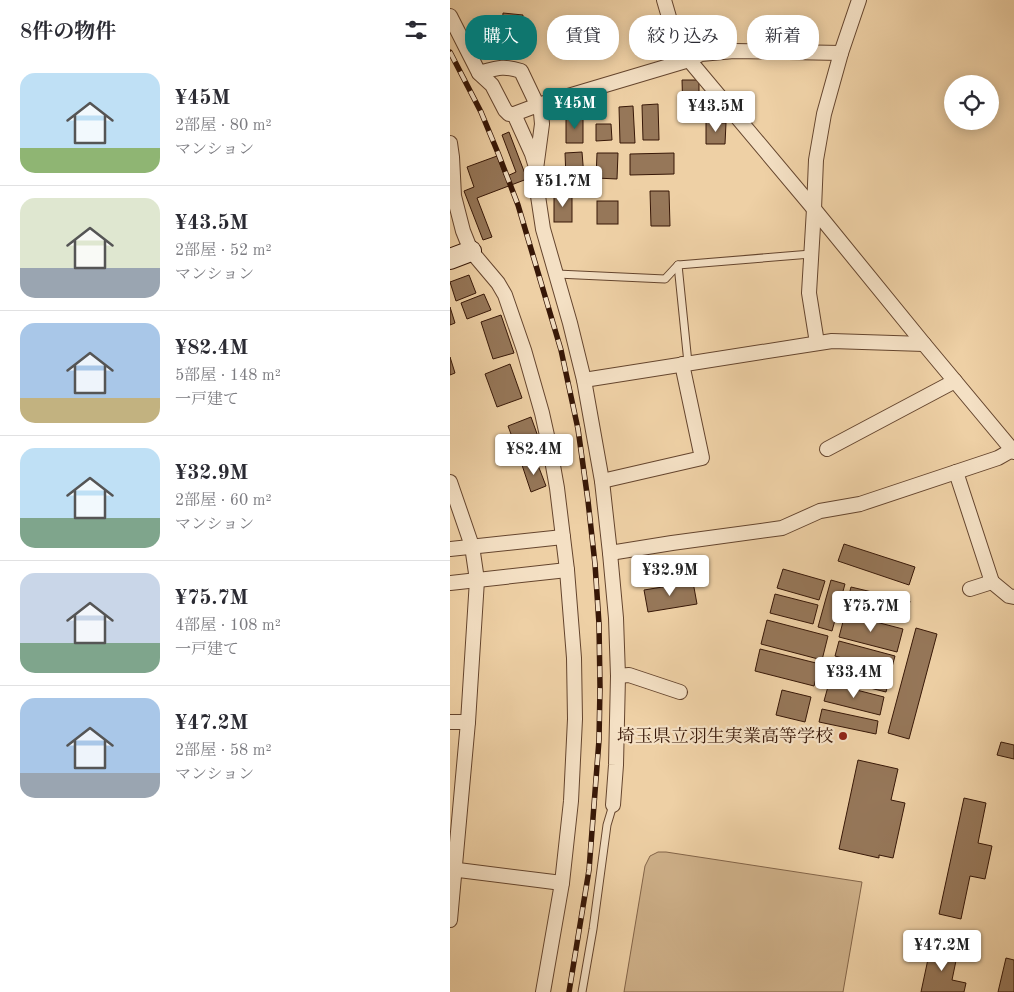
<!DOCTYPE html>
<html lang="ja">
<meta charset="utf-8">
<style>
body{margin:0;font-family:"Old Standard TT","Noto Serif JP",serif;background:#f2f2f3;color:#2b2b33;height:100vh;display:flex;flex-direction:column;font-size:19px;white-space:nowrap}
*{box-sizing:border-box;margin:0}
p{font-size:16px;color:#7c7c81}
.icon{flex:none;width:28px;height:28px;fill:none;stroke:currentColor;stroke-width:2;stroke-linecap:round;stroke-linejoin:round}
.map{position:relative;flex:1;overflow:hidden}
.drawer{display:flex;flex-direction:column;background:#fff;width:450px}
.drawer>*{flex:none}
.banner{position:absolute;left:15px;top:15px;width:474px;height:45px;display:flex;gap:10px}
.controls{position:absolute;left:494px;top:75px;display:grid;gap:10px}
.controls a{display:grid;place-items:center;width:55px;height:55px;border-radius:50%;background:#fff;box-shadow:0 2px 12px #0003;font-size:25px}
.price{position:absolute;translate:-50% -42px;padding:0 11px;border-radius:5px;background:#fff;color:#222;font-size:16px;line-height:32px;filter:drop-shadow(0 1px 2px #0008)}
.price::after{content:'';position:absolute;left:50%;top:30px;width:15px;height:11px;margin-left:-8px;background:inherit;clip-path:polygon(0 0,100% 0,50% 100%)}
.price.current{background:#0f766e;color:#fff}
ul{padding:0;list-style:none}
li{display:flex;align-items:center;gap:15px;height:125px;padding:0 20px}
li+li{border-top:1px solid #e1e1e2}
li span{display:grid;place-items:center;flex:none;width:140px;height:100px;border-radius:15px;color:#555}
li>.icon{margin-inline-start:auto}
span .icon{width:60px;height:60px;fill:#fffc;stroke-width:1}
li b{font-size:21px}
h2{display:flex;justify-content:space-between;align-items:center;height:60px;padding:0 20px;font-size:21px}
.chip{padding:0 18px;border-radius:20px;background:#fff;box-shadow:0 2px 12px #0003;font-size:18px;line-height:45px}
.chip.current{background:#0f766e;color:#fff}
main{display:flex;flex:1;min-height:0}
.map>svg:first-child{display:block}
.pitch{fill:#cfb18a;stroke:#836448}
.building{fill:#967759;stroke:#371707}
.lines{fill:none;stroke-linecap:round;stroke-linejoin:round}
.lane-casing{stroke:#65452e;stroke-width:9}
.street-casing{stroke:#65452e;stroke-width:16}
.secondary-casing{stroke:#371707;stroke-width:22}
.lane{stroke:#f4e0c4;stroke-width:7}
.street{stroke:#f4e0c4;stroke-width:14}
.secondary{stroke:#f4e0c4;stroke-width:20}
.rail-casing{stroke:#371707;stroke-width:5.5}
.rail{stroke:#f4e0c4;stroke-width:4;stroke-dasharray:11;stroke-linecap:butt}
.poi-dot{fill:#8f2418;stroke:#f4e0c4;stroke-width:2}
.labels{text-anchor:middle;stroke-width:4.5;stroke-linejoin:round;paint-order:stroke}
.poi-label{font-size:18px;fill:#371707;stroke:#f4e0c4;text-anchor:end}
</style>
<main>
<section class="drawer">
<h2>8件の物件<svg class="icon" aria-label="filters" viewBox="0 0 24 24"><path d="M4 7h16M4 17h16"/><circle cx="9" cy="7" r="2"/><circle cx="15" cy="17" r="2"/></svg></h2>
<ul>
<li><span style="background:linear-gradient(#bfe0f5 75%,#8fb573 0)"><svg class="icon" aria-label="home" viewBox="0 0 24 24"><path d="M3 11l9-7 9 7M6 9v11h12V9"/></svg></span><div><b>¥45M</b><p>2部屋 · 80 m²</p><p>マンション</p></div></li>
<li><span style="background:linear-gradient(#dfe7d0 70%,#9aa5b1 0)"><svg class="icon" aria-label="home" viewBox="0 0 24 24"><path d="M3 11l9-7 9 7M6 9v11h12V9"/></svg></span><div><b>¥43.5M</b><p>2部屋 · 52 m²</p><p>マンション</p></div></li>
<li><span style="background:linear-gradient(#a9c7e8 75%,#c2b280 0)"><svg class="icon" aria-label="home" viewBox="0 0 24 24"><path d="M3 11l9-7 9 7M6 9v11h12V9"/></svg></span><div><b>¥82.4M</b><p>5部屋 · 148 m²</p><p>一戸建て</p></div></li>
<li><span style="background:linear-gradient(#bfe0f5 70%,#7fa58c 0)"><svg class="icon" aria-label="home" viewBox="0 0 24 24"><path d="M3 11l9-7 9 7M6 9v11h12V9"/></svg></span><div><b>¥32.9M</b><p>2部屋 · 60 m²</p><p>マンション</p></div></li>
<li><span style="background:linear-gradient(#c9d6e8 70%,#7fa58c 0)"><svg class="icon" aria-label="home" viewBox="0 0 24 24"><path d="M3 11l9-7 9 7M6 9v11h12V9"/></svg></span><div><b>¥75.7M</b><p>4部屋 · 108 m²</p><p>一戸建て</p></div></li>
<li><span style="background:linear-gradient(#a9c7e8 75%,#9aa5b1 0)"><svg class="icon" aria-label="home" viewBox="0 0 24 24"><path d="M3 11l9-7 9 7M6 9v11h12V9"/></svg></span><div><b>¥47.2M</b><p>2部屋 · 58 m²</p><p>マンション</p></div></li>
</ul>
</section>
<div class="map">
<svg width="564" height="992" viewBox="0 0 564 992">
<rect width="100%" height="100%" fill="#eed0a5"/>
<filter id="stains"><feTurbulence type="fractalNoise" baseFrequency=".004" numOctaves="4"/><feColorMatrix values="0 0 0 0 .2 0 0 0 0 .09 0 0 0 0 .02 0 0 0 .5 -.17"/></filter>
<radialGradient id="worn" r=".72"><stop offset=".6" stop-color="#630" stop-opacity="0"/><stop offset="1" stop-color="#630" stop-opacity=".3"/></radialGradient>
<polygon class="pitch" points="208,852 216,852 412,882 393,992 174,992 195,866 200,856"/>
<g class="building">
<polygon points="53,13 73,15 70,54 50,53"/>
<polygon points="232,80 249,80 249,113 233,113"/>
<polygon points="208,104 209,140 193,140 192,105"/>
<polygon points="183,106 185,143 170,143 169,107"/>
<polygon points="133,116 133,143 116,143 116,117"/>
<polygon points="256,122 276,123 275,144 256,144"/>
<polygon points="146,124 161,124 162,140 146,141"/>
<polygon points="59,132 77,179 27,198 42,237 33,240 14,191 24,187 17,167 47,156 55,177 66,172 52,135"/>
<polygon points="132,152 134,177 116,178 115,153"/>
<polygon points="147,153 168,153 167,179 146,178"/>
<polygon points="224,153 224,174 180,175 180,154"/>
<polygon points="200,191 219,191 220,226 201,226"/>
<rect x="104" y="194" width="18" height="28"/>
<rect x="147" y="201" width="21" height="23"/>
<polygon points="19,275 26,293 6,301 0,282"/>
<polygon points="34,294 41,310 17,319 11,303"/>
<polygon points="0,307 5,323 0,325"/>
<polygon points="51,315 64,353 43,359 31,322"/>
<polygon points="0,357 5,373 0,375"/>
<polygon points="60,364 72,398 47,407 35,374"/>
<polygon points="81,417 91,445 68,453 58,426"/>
<polygon points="86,460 96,486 81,492 72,465"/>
<polygon points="394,544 465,567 459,585 388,561"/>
<polygon points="333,569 375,581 369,600 327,588"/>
<polygon points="381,580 395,584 382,631 368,627"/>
<polygon points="243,582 247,604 198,612 194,590"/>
<polygon points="401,587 460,601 455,622 396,607"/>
<polygon points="325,594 368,605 363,624 320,613"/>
<polygon points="395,614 453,629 447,652 389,637"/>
<polygon points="317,620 378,636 372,660 311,644"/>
<polygon points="466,628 487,634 459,739 438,733"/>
<polygon points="389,641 445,656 441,671 385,656"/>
<polygon points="310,649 370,664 364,686 305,671"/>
<polygon points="384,662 440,676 436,692 380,678"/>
<polygon points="379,683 434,697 430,715 374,701"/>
<polygon points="332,690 361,697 355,722 326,715"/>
<polygon points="372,709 428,721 426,734 369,722"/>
<polygon points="551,742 564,745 564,759 547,755"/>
<polygon points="408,760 448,769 441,800 455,803 443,858 429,855 429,858 389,849"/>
<polygon points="514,798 536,803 528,843 542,846 535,879 520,876 511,919 489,914"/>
<polygon points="481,945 508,951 502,980 516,983 514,992 471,992"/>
<polygon points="556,958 564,960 564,992 548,992"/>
</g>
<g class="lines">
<g class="lane-casing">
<g id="lane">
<polyline points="107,274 215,279 228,265"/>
<polyline points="238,363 228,265 361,254"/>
<polyline points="132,992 143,929 157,825 163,805"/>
</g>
</g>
<g class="street-casing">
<g id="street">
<polyline points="214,0 221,24 227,40 239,60 364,209 474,344 564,452"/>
<polyline points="0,16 29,73 42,85 55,110 59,114 64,114 88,105 239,60 251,54 284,51 391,53"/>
<path d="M29,73C47,68 53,65 71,71L91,113L92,124L86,169L88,196L93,229L120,323L134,380L152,481L160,553L166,618L168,676L166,765L163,805"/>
<polyline points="64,114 82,154 85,164"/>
<polyline points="0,143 2,157 4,196 13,231 21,251 48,283 55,295 74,350 92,413 100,449 107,488 117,570 124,658 125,719 121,801 112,883 93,992"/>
<polyline points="367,343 359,293 364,209 366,160 374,114 391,53 409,0"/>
<polyline points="134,380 382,341 474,344"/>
<polyline points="377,449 505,381"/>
<polyline points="506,472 542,582 520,589"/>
<polyline points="152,481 252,458 232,364"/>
<polyline points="0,482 22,546 27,580 18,722 0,920"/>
<polyline points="0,549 113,537"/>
<polyline points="160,553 222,543 332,528 370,511 410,504 548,458 562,450"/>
<polyline points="542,582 559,596 564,597"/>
<polyline points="0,583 117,570"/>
<polyline points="168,676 179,675 230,692"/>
<polyline points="0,722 18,722"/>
<polyline points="0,869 112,883"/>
</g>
</g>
<g class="secondary-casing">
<polyline id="secondary" points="0,259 21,251"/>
</g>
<use href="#lane" class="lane"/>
<use href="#street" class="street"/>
<use href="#secondary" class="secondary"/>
<g class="rail-casing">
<polyline id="rail" points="0,52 31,112 48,153 68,205 111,350 128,429 138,501 145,564 149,624 150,687 149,740 139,870 119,992"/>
</g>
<use href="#rail" class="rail"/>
</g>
<circle class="poi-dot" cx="393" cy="736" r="5"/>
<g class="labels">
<g class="poi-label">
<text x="383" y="742">埼玉県立羽生実業高等学校</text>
</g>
</g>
<rect width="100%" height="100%" filter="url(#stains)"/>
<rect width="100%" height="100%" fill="url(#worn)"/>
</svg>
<div class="controls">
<a><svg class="icon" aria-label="locate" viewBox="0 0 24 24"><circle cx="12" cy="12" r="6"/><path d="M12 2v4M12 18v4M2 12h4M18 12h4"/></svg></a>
</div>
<b class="price current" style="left:125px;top:130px">¥45M</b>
<b class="price" style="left:266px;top:133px">¥43.5M</b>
<b class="price" style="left:113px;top:208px">¥51.7M</b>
<b class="price" style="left:84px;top:476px">¥82.4M</b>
<b class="price" style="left:220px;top:597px">¥32.9M</b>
<b class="price" style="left:421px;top:633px">¥75.7M</b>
<b class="price" style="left:404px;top:699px">¥33.4M</b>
<b class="price" style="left:492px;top:972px">¥47.2M</b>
<div class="banner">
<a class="chip current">購入</a>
<a class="chip">賃貸</a>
<a class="chip">絞り込み</a>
<a class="chip">新着</a>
</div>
</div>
</main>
